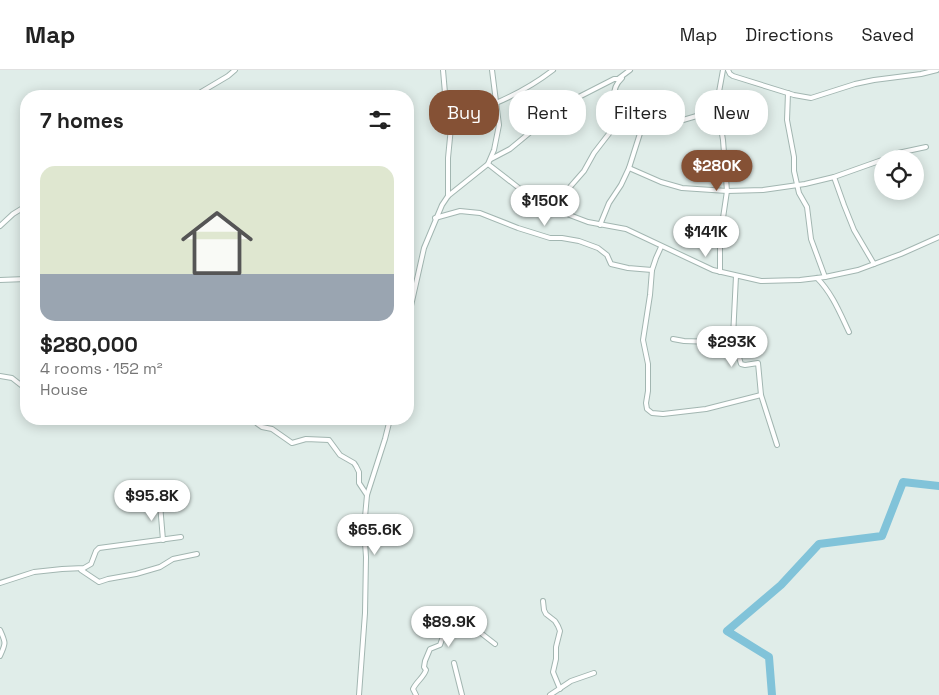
<!DOCTYPE html>
<meta charset="utf-8">
<style>
body{margin:0;font-family:"Space Grotesk",sans-serif;background:#f2f2f2;color:#222;height:100vh;display:flex;flex-direction:column;font-size:19px;white-space:nowrap}
*{box-sizing:border-box;margin:0}
p{font-size:16px;color:#767676}
.icon{flex:none;width:28px;height:28px;fill:none;stroke:currentColor;stroke-width:2;stroke-linecap:round;stroke-linejoin:round}
.map{position:relative;flex:1;overflow:hidden}
.panel{position:absolute;left:20px;top:20px;width:394px;height:335px;display:flex;flex-direction:column;background:#fff;border-radius:20px;box-shadow:0 2px 12px #0003}
.panel>*{flex:none}
.banner{position:absolute;left:429px;top:20px;width:435px;height:45px;display:flex;gap:10px}
.fabs{position:absolute;left:874px;top:80px;display:grid;gap:10px}
.fabs a{display:grid;place-items:center;width:50px;height:50px;border-radius:50%;background:#fff;box-shadow:0 2px 12px #0003;font-size:25px}
.price{position:absolute;translate:-50% -42px;padding:0 11px;border-radius:18px;background:#fff;color:#222;font-size:16px;line-height:32px;filter:drop-shadow(0 1px 2px #0008)}
.price::after{content:'';position:absolute;left:50%;top:30px;width:15px;height:11px;margin-left:-8px;background:inherit;clip-path:polygon(0 0,100% 0,50% 100%)}
.price.active{background:#855135;color:#fff}
ul{padding:0;list-style:none}
li{display:grid;align-content:center;gap:10px;height:265px;padding:0 20px}
li+li{border-top:1px solid #e0e0e0}
li span{display:grid;place-items:center;height:155px;border-radius:15px;color:#555}
li>.icon{margin-inline-start:auto}
span .icon{width:90px;height:90px;fill:#fffc;stroke-width:1}
li b{font-size:21px}
h2{display:flex;justify-content:space-between;align-items:center;height:60px;padding:0 20px;font-size:21px}
.pill{padding:0 18px;border-radius:20px;background:#fff;box-shadow:0 2px 12px #0003;font-size:18px;line-height:45px}
.pill.active{background:#855135;color:#fff}
header{display:flex;align-items:center;gap:30px;box-sizing:border-box;height:70px;padding:0 25px;background:#fff;border-bottom:1px solid #e0e0e0}
header strong{font-size:24px}
nav{display:flex;gap:28px;margin-inline-start:auto;font-size:18px}
.map>svg:first-child{display:block}
.lines{fill:none;stroke-linecap:round;stroke-linejoin:round}
.river{stroke:#81c3d9;stroke-width:8}
.street-casing{stroke:#a2b6b1;stroke-width:6}
.street{stroke:#fff;stroke-width:4}
</style>
<header>
<strong>Map</strong>
<nav><a>Map</a><a>Directions</a><a>Saved</a></nav>
</header>
<div class="map">
<svg width="939" height="625" viewBox="0 0 939 625">
<rect width="100%" height="100%" fill="#e0ede9"/>
<g class="lines">
<polyline class="river" points="772,625 769,587 727,561 781,515 819,474 882,466 903,412 939,416"/>
<g class="street-casing">
<g id="street">
<polyline points="443,0 445,23 452,47 448,88 448,126"/>
<polyline points="728,0 730,4 733,6 794,25 811,28 855,14 874,10 921,4 937,0"/>
<path d="M622,8C607,22 616,38 628,51"/>
<polyline points="788,23 787,50 794,87 794,101 799,123 807,137 811,169 825,207"/>
<polyline points="199,26 201,22 228,6 235,0"/>
<path d="M496,33C517,24 535,14 553,0"/>
<polyline points="491,89 510,79 556,41 569,32 614,9 618,9 630,0"/>
<polyline points="889,89 898,83 926,77"/>
<polyline points="488,94 524,122 543,135 588,152 626,159 713,200 761,211 800,210 825,207 858,200 901,184 939,167"/>
<polyline points="629,98 661,112 682,118 727,121 763,120 805,114 834,107 882,90"/>
<polyline points="834,107 844,135 854,160 874,194"/>
<polyline points="556,140 570,117 584,101 594,83 618,52 628,51 643,54 650,51 683,50 717,40"/>
<polyline points="435,148 460,141 480,143 518,158 550,168 562,168 579,171 598,178 607,185 611,194 628,198 652,200"/>
<polyline points="600,155 609,133 621,115 629,98 643,54"/>
<polyline points="0,156 13,144 26,136"/>
<polyline points="661,177 656,188 652,200 650,225 643,270 648,294 648,321 646,333 647,339 652,343 663,344 706,339 761,325"/>
<polyline points="720,202 720,168 727,121 723,70 717,33 723,0"/>
<polyline points="736,206 733,267 741,294 745,295 758,293 761,325 777,375"/>
<path d="M817,208C832,223 840,243 849,262"/>
<polyline points="0,210 26,209"/>
<polyline points="408,249 424,178 442,135 448,126 488,94 494,80 499,55 492,0"/>
<polyline points="673,269 684,271 713,272 723,268 733,267"/>
<polyline points="0,306 12,308 26,319"/>
<polyline points="251,349 262,357 272,359 292,373 306,369 329,370 340,385 354,393 356,396 359,402 359,413 367,425"/>
<polyline points="160,434 163,470"/>
<polyline points="81,500 99,512 108,509 136,504 160,497 173,489 197,484"/>
<polyline points="0,513 34,502 62,499 84,498 91,494 96,481 99,478 181,467"/>
<polyline points="543,531 544,540 546,544 555,551 558,556 560,561 556,577 556,589 553,602 560,619"/>
<path d="M0,560C6,573 6,573 0,586"/>
<polyline points="454,593 462,625"/>
<polyline points="359,625 365,543 366,487 364,458 367,425 385,369 390,349"/>
<path d="M416,625L413,619C416,612 424,607 426,600L424,597L425,591L430,579L440,575C442,566 450,558 458,552L477,560L495,574"/>
<polyline points="550,625 571,611 594,603"/>
</g>
</g>
<use href="#street" class="street"/>
</g>
</svg>
<div class="fabs">
<a><svg class="icon" aria-label="locate" viewBox="0 0 24 24"><circle cx="12" cy="12" r="6"/><path d="M12 2v4M12 18v4M2 12h4M18 12h4"/></svg></a>
</div>
<b class="price active" style="left:717px;top:122px">$280K</b>
<b class="price" style="left:545px;top:157px">$150K</b>
<b class="price" style="left:706px;top:188px">$141K</b>
<b class="price" style="left:732px;top:298px">$293K</b>
<b class="price" style="left:152px;top:452px">$95.8K</b>
<b class="price" style="left:375px;top:486px">$65.6K</b>
<b class="price" style="left:449px;top:578px">$89.9K</b>
<div class="banner">
<a class="pill active">Buy</a>
<a class="pill">Rent</a>
<a class="pill">Filters</a>
<a class="pill">New</a>
</div>
<section class="panel">
<h2>7 homes<svg class="icon" aria-label="filters" viewBox="0 0 24 24"><path d="M4 7h16M4 17h16"/><circle cx="9" cy="7" r="2"/><circle cx="15" cy="17" r="2"/></svg></h2>
<ul>
<li><span style="background:linear-gradient(#dfe7d0 70%,#9aa5b1 0)"><svg class="icon" aria-label="home" viewBox="0 0 24 24"><path d="M3 11l9-7 9 7M6 9v11h12V9"/></svg></span><div><b>$280,000</b><p>4 rooms · 152 m²</p><p>House</p></div></li>
</ul>
</section>
</div>
